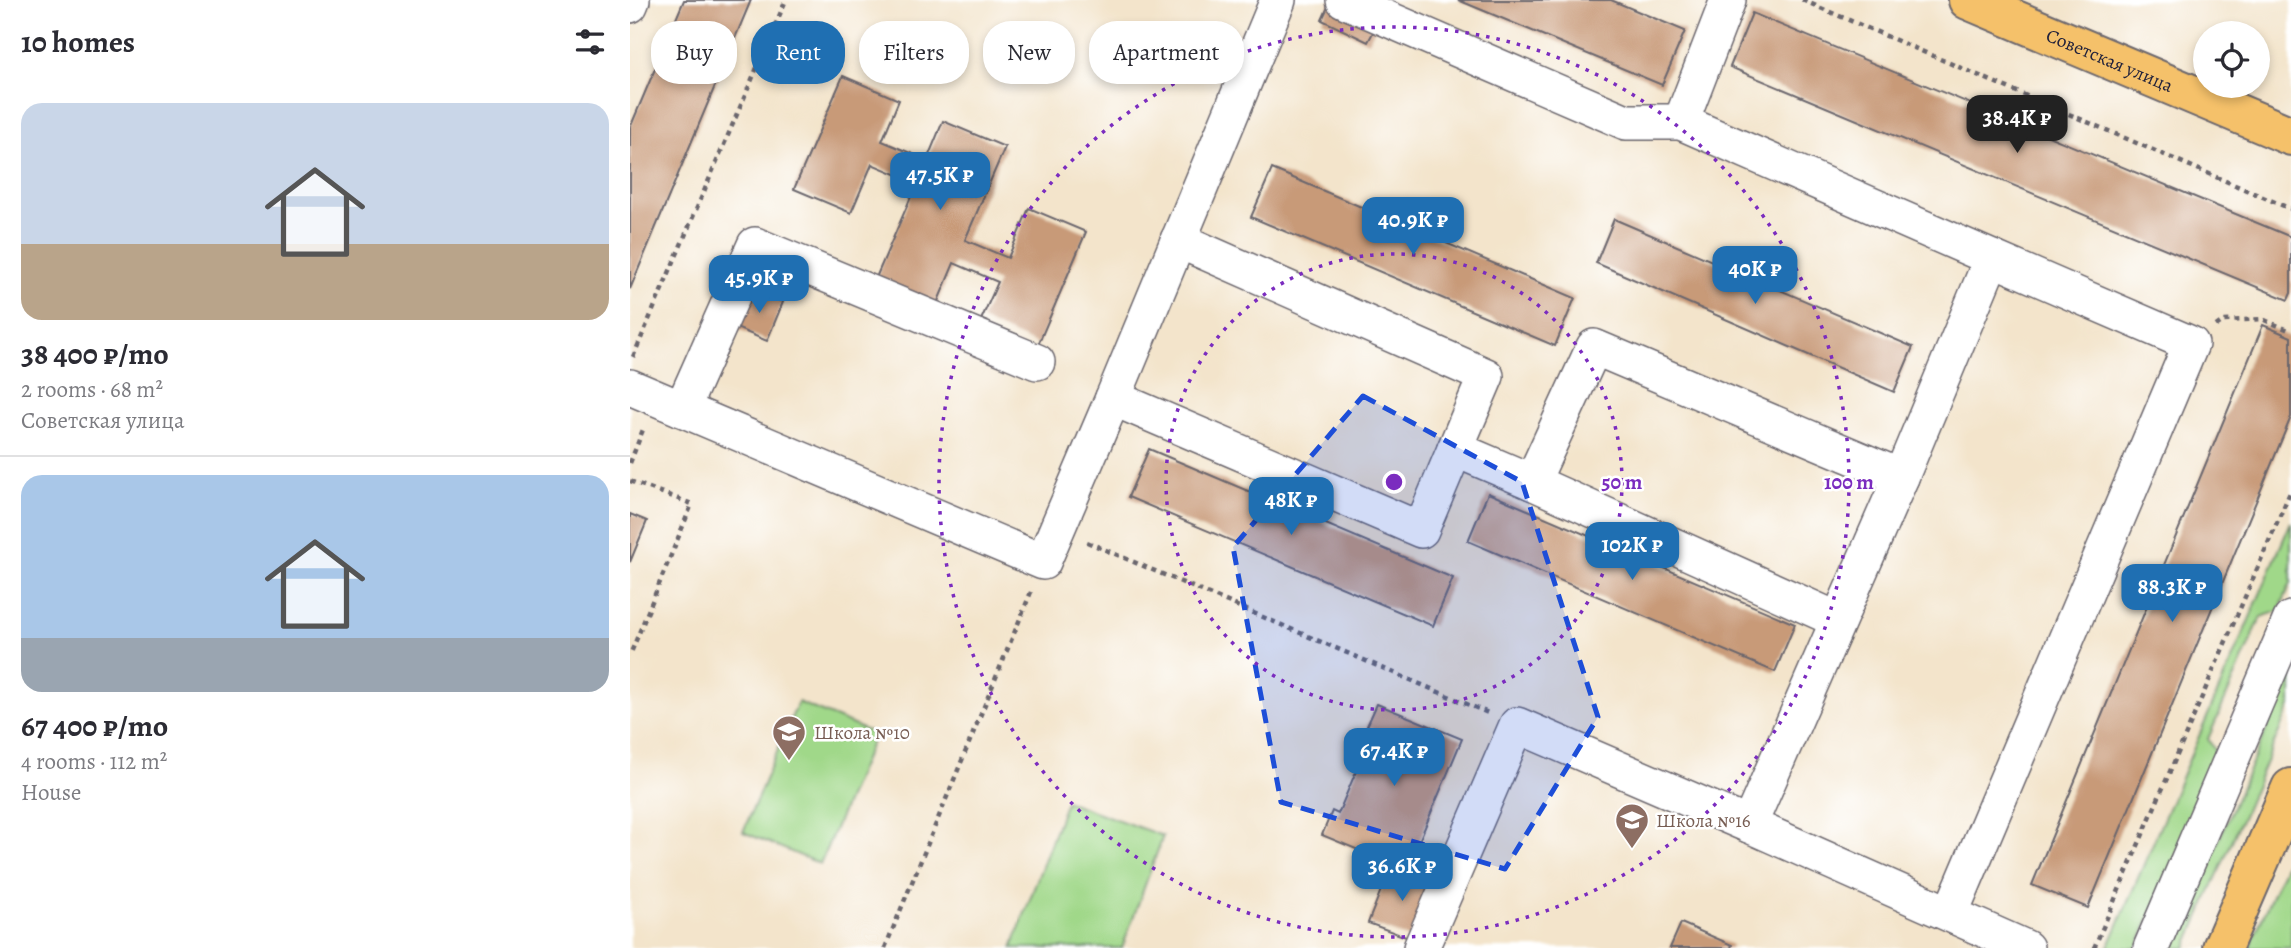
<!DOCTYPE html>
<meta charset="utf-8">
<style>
body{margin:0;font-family:Alegreya,serif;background:#f2f2f3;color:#2b2b33;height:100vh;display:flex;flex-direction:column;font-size:26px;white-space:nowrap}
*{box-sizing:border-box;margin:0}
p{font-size:23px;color:#7c7c81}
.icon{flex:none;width:38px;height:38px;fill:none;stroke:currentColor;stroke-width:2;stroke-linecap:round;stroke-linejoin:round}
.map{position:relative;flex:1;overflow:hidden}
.side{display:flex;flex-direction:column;background:#fff;width:630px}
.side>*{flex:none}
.top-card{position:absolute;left:21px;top:21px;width:665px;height:63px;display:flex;gap:14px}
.tools{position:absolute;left:1563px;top:21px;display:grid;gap:14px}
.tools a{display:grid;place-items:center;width:77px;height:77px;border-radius:50%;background:#fff;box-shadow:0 4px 10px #0003;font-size:35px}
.price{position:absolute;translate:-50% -60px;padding:0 16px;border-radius:14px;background:#1f6fb2;color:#fff;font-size:23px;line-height:46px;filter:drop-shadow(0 2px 4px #0008)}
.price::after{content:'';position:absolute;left:50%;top:42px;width:21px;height:16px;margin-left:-10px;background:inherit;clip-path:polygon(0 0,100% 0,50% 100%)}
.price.active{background:#222;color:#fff}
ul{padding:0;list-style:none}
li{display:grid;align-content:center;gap:14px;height:371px;padding:0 21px}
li+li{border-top:2px solid #e1e1e2}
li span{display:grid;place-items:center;height:217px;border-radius:21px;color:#555}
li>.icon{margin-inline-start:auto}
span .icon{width:126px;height:126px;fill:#fffc;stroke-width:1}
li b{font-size:30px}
h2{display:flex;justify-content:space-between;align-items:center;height:84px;padding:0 21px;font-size:30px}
.pill{padding:0 24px;border-radius:28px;background:#fff;box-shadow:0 4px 10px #0003;font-size:24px;line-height:63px}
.pill.active{background:#1f6fb2;color:#fff}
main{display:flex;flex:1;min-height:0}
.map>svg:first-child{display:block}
.green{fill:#a0d889;stroke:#617d62;stroke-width:2}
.building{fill:#c89a78}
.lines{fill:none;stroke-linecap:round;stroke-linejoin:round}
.minor-casing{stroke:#6b666d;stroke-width:38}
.major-casing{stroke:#6b666d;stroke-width:42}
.path{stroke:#6b666d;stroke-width:4.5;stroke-dasharray:5 5;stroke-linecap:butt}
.minor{stroke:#fff;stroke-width:35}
.major{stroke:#f5c16b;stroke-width:38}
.marked{fill:#1d4ed8;fill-opacity:0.2;stroke:#1d4ed8;stroke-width:5;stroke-dasharray:14 9;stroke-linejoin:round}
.ring{fill:none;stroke:#7b2cbf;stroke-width:3.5;stroke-dasharray:3.5 7}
.labels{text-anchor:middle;stroke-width:5;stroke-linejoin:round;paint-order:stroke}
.street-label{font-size:19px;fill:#22223b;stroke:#fff}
.education-label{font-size:19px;fill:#785e54;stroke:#fff;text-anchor:start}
.centre{fill:#7b2cbf;stroke:#fff;stroke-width:3.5}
.ring-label{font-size:21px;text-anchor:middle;font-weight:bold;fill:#7b2cbf;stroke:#fff;stroke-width:5;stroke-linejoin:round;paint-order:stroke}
</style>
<main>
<section class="side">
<h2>10 homes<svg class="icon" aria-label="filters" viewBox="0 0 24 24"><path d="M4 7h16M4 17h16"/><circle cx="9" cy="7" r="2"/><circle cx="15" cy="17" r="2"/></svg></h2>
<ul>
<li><span style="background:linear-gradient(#c9d6e8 65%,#b9a48a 0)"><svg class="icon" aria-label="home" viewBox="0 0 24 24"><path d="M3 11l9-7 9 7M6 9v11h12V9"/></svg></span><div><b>38 400 ₽/mo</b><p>2 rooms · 68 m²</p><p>Советская улица</p></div></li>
<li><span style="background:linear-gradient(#a9c7e8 75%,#9aa5b1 0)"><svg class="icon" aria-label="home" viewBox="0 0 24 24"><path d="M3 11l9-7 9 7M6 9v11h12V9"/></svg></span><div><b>67 400 ₽/mo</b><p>4 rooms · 112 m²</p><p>House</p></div></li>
</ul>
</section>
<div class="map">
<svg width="1661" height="948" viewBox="0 0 1661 948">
<rect width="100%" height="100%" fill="#fff"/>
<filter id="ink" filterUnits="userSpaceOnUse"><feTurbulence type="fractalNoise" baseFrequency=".0143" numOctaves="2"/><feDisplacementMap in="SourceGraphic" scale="14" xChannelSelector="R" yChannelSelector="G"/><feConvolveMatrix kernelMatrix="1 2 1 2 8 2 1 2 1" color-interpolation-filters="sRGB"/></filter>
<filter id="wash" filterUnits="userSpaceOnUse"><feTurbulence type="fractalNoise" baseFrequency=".00686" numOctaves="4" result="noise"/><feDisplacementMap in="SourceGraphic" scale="28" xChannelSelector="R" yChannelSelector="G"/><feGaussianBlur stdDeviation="1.57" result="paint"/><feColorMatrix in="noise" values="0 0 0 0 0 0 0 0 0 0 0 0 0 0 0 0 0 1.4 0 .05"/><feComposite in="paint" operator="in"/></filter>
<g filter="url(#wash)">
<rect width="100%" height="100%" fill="#f3e4cb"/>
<g class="green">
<polygon points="1661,522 1661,583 1649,611 1631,617 1578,739 1588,756 1507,948 1478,948"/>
<polygon points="1661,673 1661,704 1556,948 1542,948"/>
<polygon points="168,702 245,734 190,864 113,832"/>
<polygon points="436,801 533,836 492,948 382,948"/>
<polygon points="1661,852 1661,948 1619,948"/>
</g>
<g id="blocks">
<g class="building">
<polygon points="54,0 121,0 0,289 0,128"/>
<polygon points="701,0 750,19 738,42 692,20"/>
<polygon points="828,0 981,0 1055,31 1032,85"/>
<polygon points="1122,13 1661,237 1661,293 1658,300 1100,67"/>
<polygon points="213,76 269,100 252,141 297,160 313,121 375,147 335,240 378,258 399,208 456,232 408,345 351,320 368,282 324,263 306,306 245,280 287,183 242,164 221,213 164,189"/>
<polygon points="642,169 945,298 925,346 621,217"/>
<polygon points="984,219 1283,347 1264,392 966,263"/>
<polygon points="121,289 153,302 137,341 106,328"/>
<polygon points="1633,325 1661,337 1661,417 1458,908 1402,885"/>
<polygon points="519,449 823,578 803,626 498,497"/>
<polygon points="858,493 1165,624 1145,672 838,541"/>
<polygon points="0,514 17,521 0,562"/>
<polygon points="747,704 832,739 777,870 692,835 702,811 708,814 744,729 737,726"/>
<polygon points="761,865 806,882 784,940 738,923"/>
<polygon points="1051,923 1102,945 1101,948 1040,948"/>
</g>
</g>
</g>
<g filter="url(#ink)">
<use href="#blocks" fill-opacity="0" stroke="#6b666d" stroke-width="2"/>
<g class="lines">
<g class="minor-casing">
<g id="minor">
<polyline points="714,0 996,122 1051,122 1362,258"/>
<polyline points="0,5 2,0"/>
<polyline points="1051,122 1098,0"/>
<polyline points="548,240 856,376 825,449"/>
<polyline points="0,387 413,562 483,398 791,530 825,449 902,482 964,347 1271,477"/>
<polyline points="483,398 648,0"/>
<polyline points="52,409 125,245 407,362"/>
<polyline points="902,482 1208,620"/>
<polyline points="1321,912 1561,344 1362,258 1271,477 1119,825 1396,948"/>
<polyline points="791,948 887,725 1119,825"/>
<polyline points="1521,948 1661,619"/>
</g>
</g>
<g class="major-casing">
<g id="major">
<path id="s1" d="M1338,0L1661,136"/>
<polyline points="1592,948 1661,788"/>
</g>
</g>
<g class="path">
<polyline points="1172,0 1661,209"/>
<polyline points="1586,326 1593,321 1632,319 1661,331"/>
<polyline points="3,357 156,0"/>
<polyline points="0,463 14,427"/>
<polyline points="0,481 62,504 0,655"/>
<polyline points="457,542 858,713"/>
<polyline points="255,948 401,592"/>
<polyline points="1464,948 1661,490"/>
</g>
<use href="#minor" class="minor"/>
<use href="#major" class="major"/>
</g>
</g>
<path class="marked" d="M733,396L892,482L968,717L875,869L651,802L603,547Z"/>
<g class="ring">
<circle cx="764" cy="482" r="228"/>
<circle cx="764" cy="482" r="455"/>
</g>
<defs>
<g id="school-pin" transform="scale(1.75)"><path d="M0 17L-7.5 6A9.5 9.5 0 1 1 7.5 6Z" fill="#8d6e63" stroke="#fff"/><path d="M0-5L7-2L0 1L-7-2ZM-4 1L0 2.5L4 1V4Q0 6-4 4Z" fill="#fff"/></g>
</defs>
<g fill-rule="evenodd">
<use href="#school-pin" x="159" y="732"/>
<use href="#school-pin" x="1002" y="820"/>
</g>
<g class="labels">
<g class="street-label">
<text dy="7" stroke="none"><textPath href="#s1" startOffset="154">Советская улица</textPath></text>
</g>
<g class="education-label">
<text x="184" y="739">Школа №10</text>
<text x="1026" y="827">Школа №16</text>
</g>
</g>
<circle cx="764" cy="482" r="10" class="centre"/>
<g class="ring-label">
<text x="992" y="489">50 m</text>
<text x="1219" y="489">100 m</text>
</g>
</svg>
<div class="tools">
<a><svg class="icon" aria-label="locate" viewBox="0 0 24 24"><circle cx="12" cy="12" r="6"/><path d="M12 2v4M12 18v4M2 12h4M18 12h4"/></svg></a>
</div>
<b class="price active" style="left:1387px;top:155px">38.4K ₽</b>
<b class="price" style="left:310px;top:212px">47.5K ₽</b>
<b class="price" style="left:783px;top:257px">40.9K ₽</b>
<b class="price" style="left:1125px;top:306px">40K ₽</b>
<b class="price" style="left:129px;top:315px">45.9K ₽</b>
<b class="price" style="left:661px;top:537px">48K ₽</b>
<b class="price" style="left:1002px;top:582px">102K ₽</b>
<b class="price" style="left:1542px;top:624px">88.3K ₽</b>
<b class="price" style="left:764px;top:788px">67.4K ₽</b>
<b class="price" style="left:772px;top:903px">36.6K ₽</b>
<div class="top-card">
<a class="pill">Buy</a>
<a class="pill active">Rent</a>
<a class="pill">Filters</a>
<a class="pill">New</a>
<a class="pill">Apartment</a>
</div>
</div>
</main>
